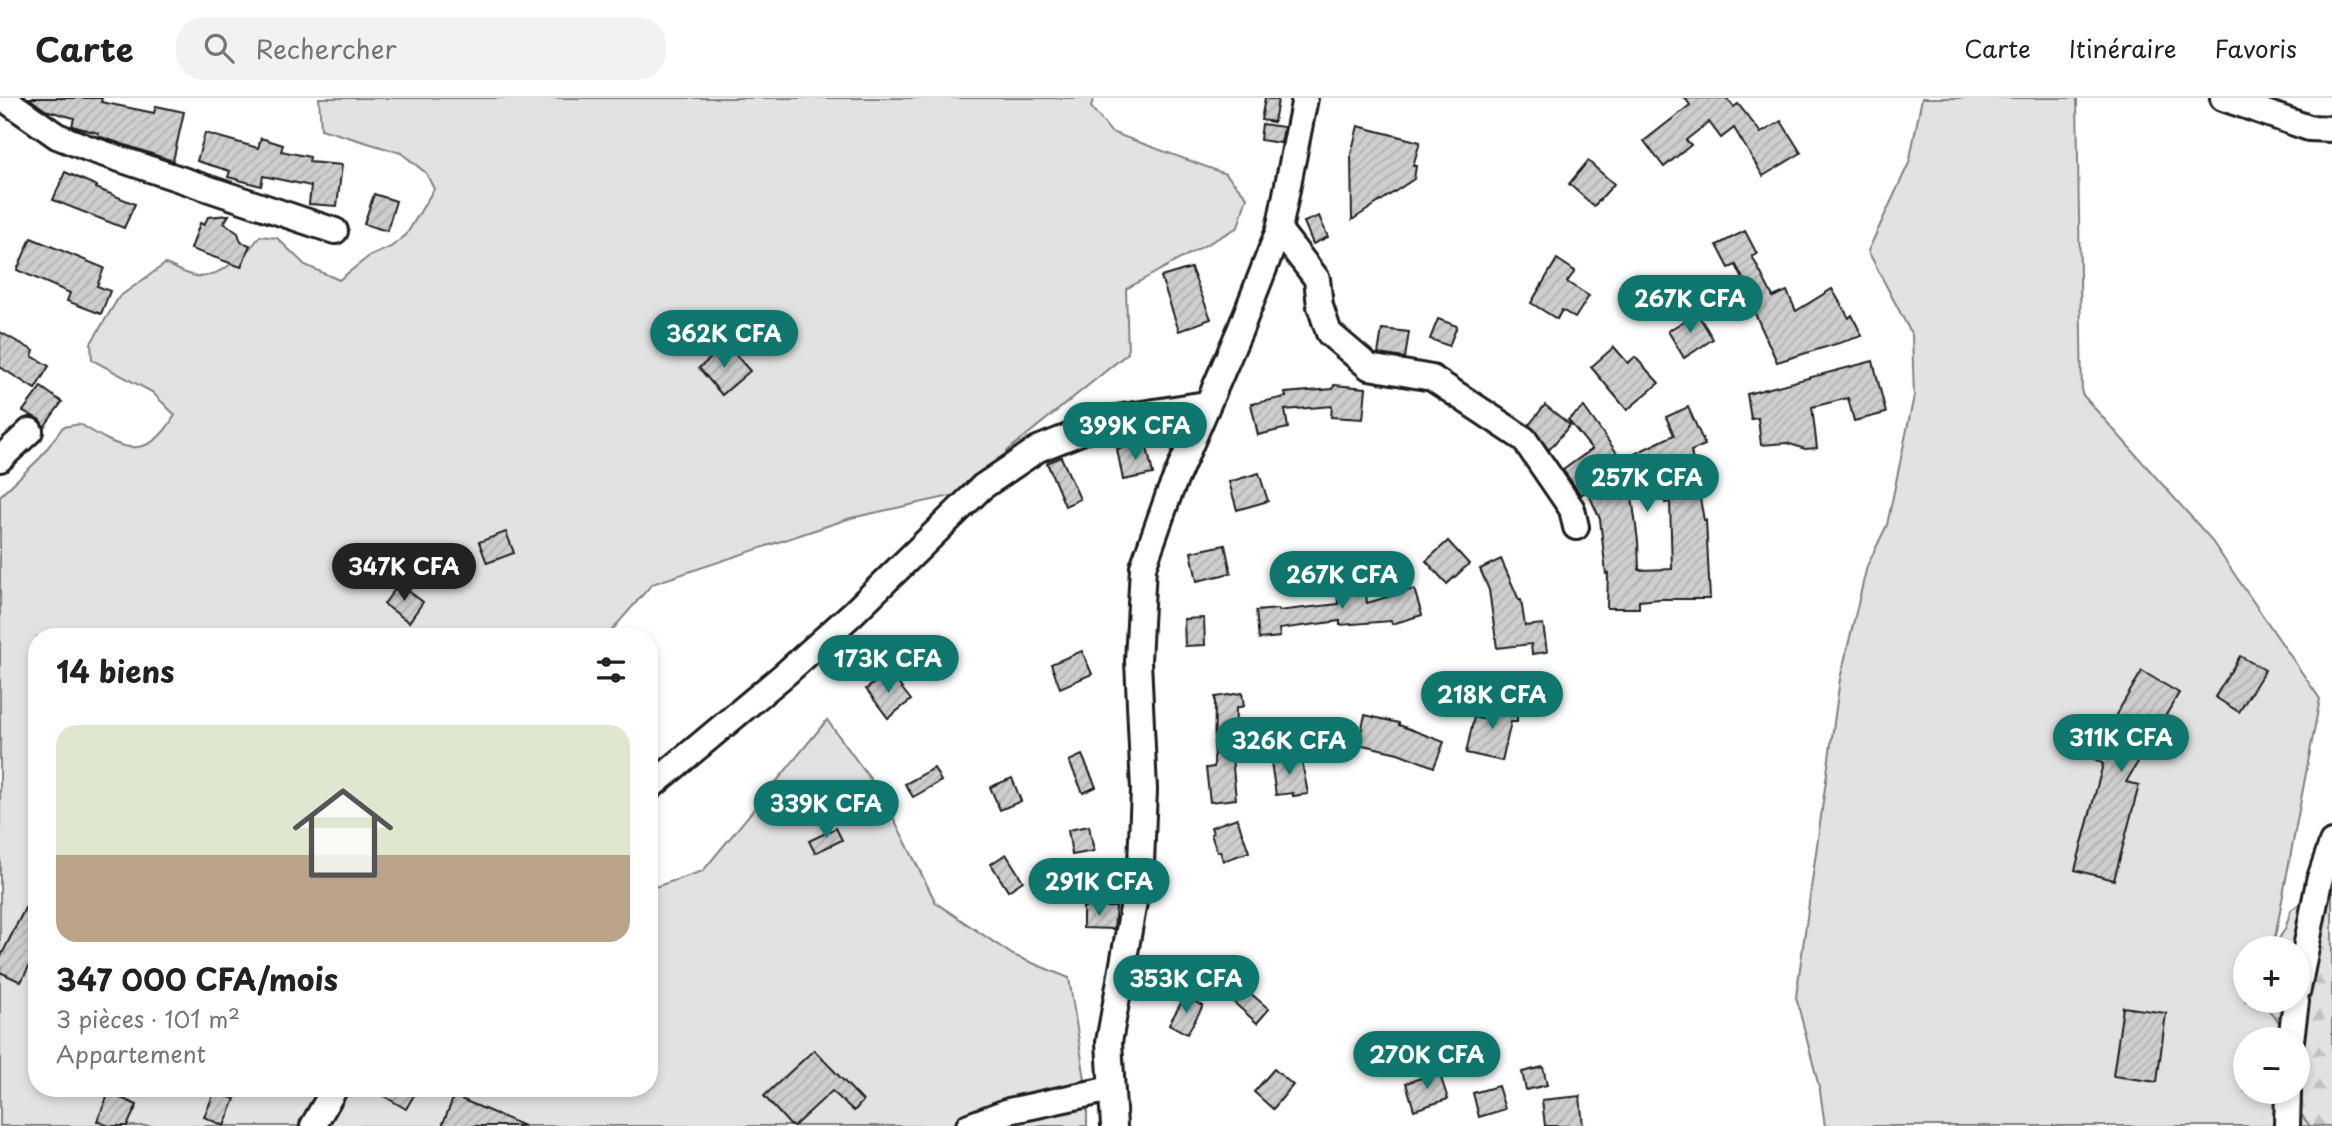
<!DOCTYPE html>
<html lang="fr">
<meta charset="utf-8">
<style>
body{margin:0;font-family:"Playpen Sans",sans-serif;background:#f2f2f2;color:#222;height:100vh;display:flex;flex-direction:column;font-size:26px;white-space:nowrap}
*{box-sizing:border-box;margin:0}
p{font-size:23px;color:#767676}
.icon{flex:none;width:38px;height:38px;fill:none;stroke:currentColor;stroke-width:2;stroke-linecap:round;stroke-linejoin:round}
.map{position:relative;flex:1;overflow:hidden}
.sheet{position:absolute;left:28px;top:530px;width:630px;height:469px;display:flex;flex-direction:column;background:#fff;border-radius:28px;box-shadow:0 4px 10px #0003}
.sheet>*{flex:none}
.fabs{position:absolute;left:2233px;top:838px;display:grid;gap:14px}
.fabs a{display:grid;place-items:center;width:77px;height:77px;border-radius:50%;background:#fff;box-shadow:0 4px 10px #0003;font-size:35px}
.price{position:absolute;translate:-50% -60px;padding:0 16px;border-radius:24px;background:#0f766e;color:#fff;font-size:23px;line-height:46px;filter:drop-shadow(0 2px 4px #0008)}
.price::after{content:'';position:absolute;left:50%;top:42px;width:21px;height:16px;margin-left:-10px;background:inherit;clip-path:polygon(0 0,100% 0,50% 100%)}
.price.current{background:#222;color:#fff}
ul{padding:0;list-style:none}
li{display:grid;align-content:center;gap:14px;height:371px;padding:0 28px}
li span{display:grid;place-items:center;height:217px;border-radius:21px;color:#555}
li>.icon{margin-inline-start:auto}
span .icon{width:126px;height:126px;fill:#fffc;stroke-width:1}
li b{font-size:30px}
h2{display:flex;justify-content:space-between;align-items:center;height:84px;padding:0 28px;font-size:30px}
header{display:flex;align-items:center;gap:42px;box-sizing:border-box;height:98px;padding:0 35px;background:#fff;border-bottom:2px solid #e0e0e0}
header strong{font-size:33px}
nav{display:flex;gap:38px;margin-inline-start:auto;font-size:24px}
.search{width:490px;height:63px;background:#f2f2f2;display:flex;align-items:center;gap:18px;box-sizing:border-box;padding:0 24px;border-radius:28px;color:#767676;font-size:26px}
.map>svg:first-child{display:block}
.grass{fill:#e2e2e2;stroke:#7f7f7f;stroke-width:2}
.forest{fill:url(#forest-firs);stroke:#7f7f7f;stroke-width:2}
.building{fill:url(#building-hatch);stroke:#1c1c1c;stroke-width:2;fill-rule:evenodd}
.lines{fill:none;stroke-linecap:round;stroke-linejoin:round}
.minor-casing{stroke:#1c1c1c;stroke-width:30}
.minor{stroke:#fff;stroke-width:24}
</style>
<header>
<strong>Carte</strong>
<div class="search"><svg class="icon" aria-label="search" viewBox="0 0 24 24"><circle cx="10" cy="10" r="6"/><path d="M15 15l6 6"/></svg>Rechercher</div>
<nav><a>Carte</a><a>Itinéraire</a><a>Favoris</a></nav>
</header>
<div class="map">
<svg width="2332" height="1028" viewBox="0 0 2332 1028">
<defs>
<pattern id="forest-firs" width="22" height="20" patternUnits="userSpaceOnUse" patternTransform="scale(1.75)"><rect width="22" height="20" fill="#e2e2e2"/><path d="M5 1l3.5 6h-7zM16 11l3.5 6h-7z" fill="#c1c1c1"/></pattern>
<pattern id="building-hatch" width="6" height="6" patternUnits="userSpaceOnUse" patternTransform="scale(1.75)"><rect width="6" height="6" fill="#cecece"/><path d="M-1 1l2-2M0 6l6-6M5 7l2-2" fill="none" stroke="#b0b0b0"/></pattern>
</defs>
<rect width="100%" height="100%" fill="#fff"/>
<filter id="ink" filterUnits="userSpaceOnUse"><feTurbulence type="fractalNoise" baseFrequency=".0143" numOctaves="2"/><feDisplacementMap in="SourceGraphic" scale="14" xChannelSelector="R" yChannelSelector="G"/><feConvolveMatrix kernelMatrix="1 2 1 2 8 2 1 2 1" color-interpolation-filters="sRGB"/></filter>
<g filter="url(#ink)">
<g class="grass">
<path d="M319,0H1094L1091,9L1111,34L1226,76L1247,99L1238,129L1126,191L1128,255L1006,354L1001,387L851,420L652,486L606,539H37V990H649V791L703,773L827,622L882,697L936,805L1013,857L1069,880L1087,994V1028H0V398L40,360L63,329L80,326C119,350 147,367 175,317L152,294L92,262L91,245L119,199L165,166C175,169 186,177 196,178C218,182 249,154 260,138L277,140L305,167L339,182L368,159L391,149L406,137L434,91L426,75L401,55L321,31Z"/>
<polygon points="1922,0 2077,0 2082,296 2209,439 2320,601 2273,850 2245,850 2245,903 2266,903 2265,907 2289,937 2289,941 2245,942 2245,994 2284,994 2310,1028 1825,1028 1820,993 1796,899 1840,581 1867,468 1887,427 1914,298 1912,237 1868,153 1909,65"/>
</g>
<polygon class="forest" points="2332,781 2332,1028 2310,1028 2284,994 2298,994 2298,942 2289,937 2265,907 2266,903 2298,903 2298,850 2273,850 2285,831 2291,812"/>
<g class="building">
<polygon points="29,0 102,0 101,4 154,15 156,8 184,14 173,63 98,38 98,35 72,28 74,20 45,12"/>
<polygon points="1265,0 1278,2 1274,24 1261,22"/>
<polygon points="1685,0 1726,0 1734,9 1738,6 1761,35 1781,23 1801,55 1763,78 1734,30 1721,40 1709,24 1686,42 1691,47 1664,69 1644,43 1690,7"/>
<polygon points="1262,26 1284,29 1281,45 1260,42"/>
<polygon points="1358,28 1420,44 1413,68 1416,68 1414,81 1352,122 1351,56"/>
<polygon points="205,35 258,50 261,40 283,47 281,53 310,59 309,64 342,67 337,108 309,106 311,88 263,78 261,88 228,79 230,73 197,63"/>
<polygon points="1588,63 1614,86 1594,108 1569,86"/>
<polygon points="65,74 97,88 96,90 135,106 124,130 53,102"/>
<polygon points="374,96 396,103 387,133 364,126"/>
<polygon points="229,117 224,125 238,135 241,144 250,147 241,169 191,151 200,125 204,127 208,119"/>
<polygon points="1319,118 1328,139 1313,146 1304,124"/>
<polygon points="1745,133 1757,156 1752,158 1773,199 1787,193 1796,213 1832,191 1849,220 1852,217 1862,238 1777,264 1752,209 1756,207 1736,167 1729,170 1717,147"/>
<polygon points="31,140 104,170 97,188 110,193 101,216 67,203 70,195 17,172"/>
<polygon points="1557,161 1575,173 1567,184 1589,198 1575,220 1562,212 1557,221 1531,205"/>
<polygon points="1191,170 1211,221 1179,233 1161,179"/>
<polygon points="1697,215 1713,241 1684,260 1668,233"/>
<polygon points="1438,221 1457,228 1449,248 1430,241"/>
<polygon points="1382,231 1409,234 1405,260 1378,256"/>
<polygon points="0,234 34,253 32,258 49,268 35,291 0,269"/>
<polygon points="727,247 750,273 722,297 699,270"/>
<polygon points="1614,249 1628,265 1635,259 1659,285 1627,312 1591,269"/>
<polygon points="1873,263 1886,315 1854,323 1848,300 1812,309 1817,350 1805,351 1787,345 1761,347 1758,320 1751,321 1747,296"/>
<polygon points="1334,287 1366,290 1363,321 1331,319 1332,308 1285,312 1288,330 1258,337 1251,306 1286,299 1285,295 1333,291"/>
<polygon points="41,289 62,304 44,329 40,322 23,313"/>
<polygon points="1545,307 1570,327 1549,352 1529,327"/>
<path d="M1584,309L1622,362L1674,337L1666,319L1688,309L1705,347L1691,353L1704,422H1706L1710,501H1660L1639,503V510H1607L1608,475L1606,476L1600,421L1587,392L1581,397L1563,372L1592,351L1568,322ZM1660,376L1665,405L1670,404L1672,471L1639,472L1638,443L1631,391Z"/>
<polygon points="1146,345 1153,376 1123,382 1117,351"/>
<polygon points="1061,359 1080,401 1065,408 1047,365"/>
<polygon points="1259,375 1268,403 1237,412 1229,384"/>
<polygon points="506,434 514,455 487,465 479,444"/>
<polygon points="1448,443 1469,466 1447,486 1426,463"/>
<polygon points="1225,447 1231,475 1197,483 1191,454"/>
<polygon points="1501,461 1519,502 1521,502 1525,528 1543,526 1547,554 1532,556 1531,546 1497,550 1489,492 1480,471"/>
<polygon points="1365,484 1367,505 1414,491 1422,517 1392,526 1391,523 1340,527 1340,523 1279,531 1280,539 1259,541 1256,513 1278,511 1278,513 1338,506 1337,487"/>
<polygon points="399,486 423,504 409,524 384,506"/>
<polygon points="1204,520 1205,547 1185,548 1184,521"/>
<polygon points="1082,553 1092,576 1060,590 1051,566"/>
<polygon points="2240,558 2265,572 2239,614 2215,599"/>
<polygon points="2142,573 2179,595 2126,684 2139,687 2114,782 2075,772 2103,666 2091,659"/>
<polygon points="889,574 911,602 888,620 866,591"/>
<polygon points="1242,595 1244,608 1236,610 1235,648 1231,648 1236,701 1210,704 1206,670 1214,669 1215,599"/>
<polygon points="1488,601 1517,608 1517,624 1511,624 1502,663 1466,655 1474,619 1482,621"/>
<polygon points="1365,617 1399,625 1399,627 1444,644 1434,669 1398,655 1358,646"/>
<polygon points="1082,657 1096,689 1083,695 1069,663"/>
<polygon points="1301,659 1308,696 1293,698 1293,695 1276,697 1271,664"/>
<polygon points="934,670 941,683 913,699 905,686"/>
<polygon points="1012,680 1021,703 1000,712 990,689"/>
<polygon points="1237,720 1249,754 1223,763 1220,753 1217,754 1211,736 1213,735 1211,729"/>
<polygon points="1089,728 1094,753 1072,757 1068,732"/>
<polygon points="836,730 842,742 815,755 809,743"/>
<polygon points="1006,756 1023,783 1008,793 991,766"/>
<polygon points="37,786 37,853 21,884 0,874 0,860"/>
<polygon points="1083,809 1116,809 1114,831 1083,830"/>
<polygon points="1243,889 1269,911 1257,925 1231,902"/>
<polygon points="1185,898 1203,908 1187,936 1169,926"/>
<polygon points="2123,909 2166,915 2157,984 2113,978"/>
<polygon points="814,952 863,1003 854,1013 832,993 794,1028 791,1028 764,998"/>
<polygon points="1543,969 1547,987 1526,992 1522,974"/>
<polygon points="1274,971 1293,987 1273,1011 1254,994"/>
<polygon points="1439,974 1448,1001 1414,1012 1406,985"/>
<polygon points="1498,988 1505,1011 1479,1019 1473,995"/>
<polygon points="370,990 418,990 406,1011"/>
<polygon points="215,993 235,1001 224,1028 204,1019"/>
<polygon points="109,995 137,1007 127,1028 109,1028 97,1023"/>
<polygon points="454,998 524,1028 442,1028"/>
<polygon points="1580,998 1583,1028 1545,1028 1542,1002"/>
</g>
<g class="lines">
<g class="minor-casing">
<g id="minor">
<polyline points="3,0 57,38 90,51 335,133"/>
<polyline points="2223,0 2309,30 2332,31"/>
<polyline points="1279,132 1317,181 1320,208 1329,235 1369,269 1432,280 1524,341 1572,411 1576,429"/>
<polyline points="0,361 30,333"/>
<polyline points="649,690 785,576 852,516 982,389 1038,351 1116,320 1206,306"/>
<polyline points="2298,891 2319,783 2332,745"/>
<polyline points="2291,942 2296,903"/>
<polyline points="313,1028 335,990"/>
<polyline points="969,1028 1009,1013 1111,991"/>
<polyline points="1114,1028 1109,944 1141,765 1144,692 1138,563 1143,469 1169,396 1240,232 1279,132 1305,0"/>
<polyline points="2287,1028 2288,994"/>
</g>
</g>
<use href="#minor" class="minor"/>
</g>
</g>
</svg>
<div class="fabs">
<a>+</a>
<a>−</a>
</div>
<b class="price" style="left:1690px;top:237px">267K CFA</b>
<b class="price" style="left:724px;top:272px">362K CFA</b>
<b class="price" style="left:1135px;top:364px">399K CFA</b>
<b class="price" style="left:1647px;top:416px">257K CFA</b>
<b class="price current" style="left:404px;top:505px">347K CFA</b>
<b class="price" style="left:1342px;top:513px">267K CFA</b>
<b class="price" style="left:888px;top:597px">173K CFA</b>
<b class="price" style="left:1492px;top:633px">218K CFA</b>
<b class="price" style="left:2121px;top:676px">311K CFA</b>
<b class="price" style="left:1289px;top:679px">326K CFA</b>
<b class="price" style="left:826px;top:742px">339K CFA</b>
<b class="price" style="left:1099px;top:820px">291K CFA</b>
<b class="price" style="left:1186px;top:917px">353K CFA</b>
<b class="price" style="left:1427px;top:993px">270K CFA</b>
<section class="sheet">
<h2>14 biens<svg class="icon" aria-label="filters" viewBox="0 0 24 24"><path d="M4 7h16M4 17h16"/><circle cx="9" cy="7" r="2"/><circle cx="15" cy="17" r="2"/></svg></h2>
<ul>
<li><span style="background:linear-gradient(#dfe7d0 60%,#b9a48a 0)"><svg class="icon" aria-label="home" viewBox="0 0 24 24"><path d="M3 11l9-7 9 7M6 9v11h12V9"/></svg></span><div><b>347 000 CFA/mois</b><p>3 pièces · 101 m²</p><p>Appartement</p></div></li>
</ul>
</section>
</div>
